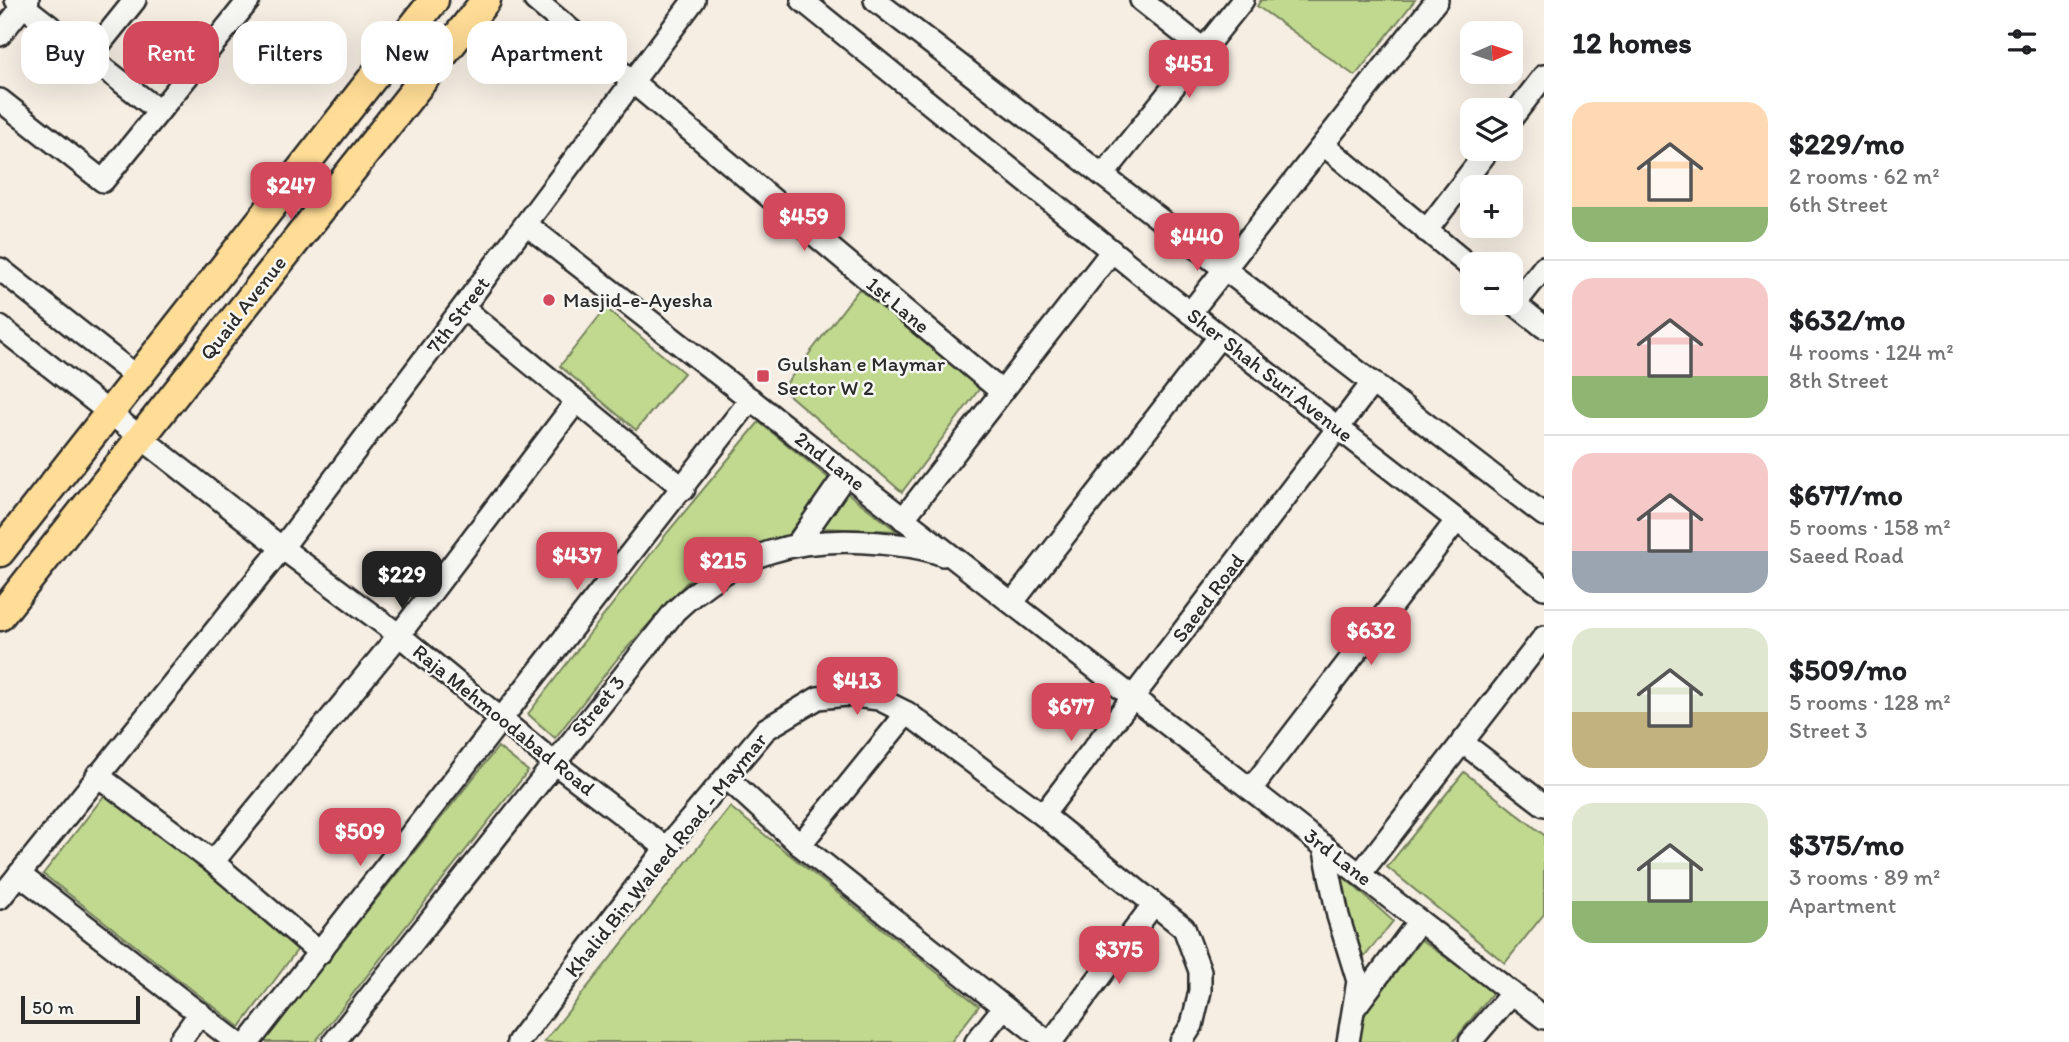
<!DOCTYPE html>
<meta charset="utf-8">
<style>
body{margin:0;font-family:Itim,sans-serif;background:#f6f6f6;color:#202124;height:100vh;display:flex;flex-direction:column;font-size:26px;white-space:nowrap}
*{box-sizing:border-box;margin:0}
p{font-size:23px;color:#757577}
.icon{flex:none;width:38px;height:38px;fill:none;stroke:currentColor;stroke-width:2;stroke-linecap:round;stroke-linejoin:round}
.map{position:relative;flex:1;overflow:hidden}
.drawer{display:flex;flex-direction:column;background:#fff;width:525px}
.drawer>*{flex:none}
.guide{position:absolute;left:21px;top:21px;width:665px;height:63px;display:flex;gap:14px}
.needle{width:46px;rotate:87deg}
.fabs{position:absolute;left:1460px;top:21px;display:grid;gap:14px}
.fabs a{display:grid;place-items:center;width:63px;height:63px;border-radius:14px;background:#fff;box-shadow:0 7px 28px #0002;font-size:35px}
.scale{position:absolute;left:21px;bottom:18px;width:119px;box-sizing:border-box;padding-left:7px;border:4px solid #2b2b2b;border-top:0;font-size:19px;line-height:24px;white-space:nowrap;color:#2b2b2b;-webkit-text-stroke:5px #f6f6f2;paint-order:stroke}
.price{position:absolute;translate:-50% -60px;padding:0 16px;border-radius:14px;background:#d1495b;color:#fff;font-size:23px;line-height:46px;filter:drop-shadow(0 2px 4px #0008)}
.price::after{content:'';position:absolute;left:50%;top:42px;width:21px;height:16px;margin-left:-10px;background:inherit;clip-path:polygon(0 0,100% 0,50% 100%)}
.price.selected{background:#222;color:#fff}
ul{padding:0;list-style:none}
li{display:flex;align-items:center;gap:21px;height:175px;padding:0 28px}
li+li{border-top:2px solid #e0e0e0}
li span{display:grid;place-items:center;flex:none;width:196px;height:140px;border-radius:21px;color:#555}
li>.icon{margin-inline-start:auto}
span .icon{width:84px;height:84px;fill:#fffc;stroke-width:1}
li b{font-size:30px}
h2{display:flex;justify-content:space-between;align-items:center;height:84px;padding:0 28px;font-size:30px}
.pill{padding:0 24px;border-radius:21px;background:#fff;box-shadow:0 7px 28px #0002;font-size:24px;line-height:63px}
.pill.selected{background:#d1495b;color:#fff}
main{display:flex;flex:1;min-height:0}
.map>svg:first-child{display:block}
.green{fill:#c0d98f;stroke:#76825d;stroke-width:2}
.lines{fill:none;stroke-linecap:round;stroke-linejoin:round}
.minor-casing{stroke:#2b2b2b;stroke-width:26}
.major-casing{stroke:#2b2b2b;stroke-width:33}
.minor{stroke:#f6f6f2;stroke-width:21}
.major{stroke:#ffdd96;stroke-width:28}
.poi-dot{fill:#d1495b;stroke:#f6f6f2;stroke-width:2.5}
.labels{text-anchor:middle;stroke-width:5;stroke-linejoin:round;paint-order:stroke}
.poi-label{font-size:21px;fill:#2b2b2b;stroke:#f6f6f2;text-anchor:start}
.street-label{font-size:21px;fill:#2b2b2b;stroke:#f6f6f2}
</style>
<main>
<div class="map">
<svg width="1544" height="1042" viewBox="0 0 1544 1042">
<rect width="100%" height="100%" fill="#f6eee3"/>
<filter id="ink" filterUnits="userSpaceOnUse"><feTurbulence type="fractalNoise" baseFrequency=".0143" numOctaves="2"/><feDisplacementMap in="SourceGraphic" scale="14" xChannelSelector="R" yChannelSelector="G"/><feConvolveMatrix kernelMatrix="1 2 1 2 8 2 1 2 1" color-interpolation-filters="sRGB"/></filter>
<g filter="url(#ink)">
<g class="green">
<polygon points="1261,0 1415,0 1355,76 1257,6"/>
<polygon points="859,289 980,388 902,492 782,389"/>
<polygon points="606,308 684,373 636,430 560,366"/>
<polygon points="759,422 831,480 787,536 733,553 686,583 618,658 555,738 528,714 667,533"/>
<polygon points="846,492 897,531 819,528"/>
<polygon points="498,747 528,771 315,1042 266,1042 264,1040"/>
<polygon points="1464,772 1544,835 1544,914 1505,963 1387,867"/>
<polygon points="111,787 300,946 240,1027 43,874"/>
<polygon points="730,807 979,1006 951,1042 544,1042"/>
<polygon points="1337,871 1393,921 1362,960"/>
<polygon points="1421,940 1494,991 1453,1042 1357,1042 1362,1017"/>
</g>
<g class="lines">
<g class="minor-casing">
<g id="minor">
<polyline points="16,0 159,111"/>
<polyline points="535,0 1002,392"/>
<polyline points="802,0 1144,277 1544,588"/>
<polyline points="875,0 1544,515"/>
<polyline points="1141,0 1203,49"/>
<polyline points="0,35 28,0"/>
<polyline points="90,56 135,0"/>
<polyline points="0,100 103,181 249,0"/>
<polyline points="1510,120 1544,76"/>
<polyline points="1324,145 1472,268"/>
<polyline points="1103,175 1243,0"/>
<polyline points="527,225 1544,1018"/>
<polyline points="1426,231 1489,149"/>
<polyline points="0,269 138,378"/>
<polyline points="1510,300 1544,327"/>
<polyline points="1515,304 1544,267"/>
<polyline points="463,308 684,489"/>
<polyline points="1190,313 1437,0"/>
<polyline points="0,327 282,548 399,635 553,762 666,848"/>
<polyline points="903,519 1112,251"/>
<polyline points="798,543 846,474"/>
<polyline points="1012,603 1220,336"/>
<polyline points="1462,742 1544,805"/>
<polyline points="97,775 213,862 320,953"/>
<polyline points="727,778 800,845 1048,1042"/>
<polyline points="1251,789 1457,520"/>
<polyline points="1043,815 1373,382"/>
<polyline points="800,845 907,713"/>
<polyline points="1324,846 1338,916 1358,981 1348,1042"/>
<polyline points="213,862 399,635 576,402"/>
<polyline points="19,874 236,1042"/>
<polyline points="1360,874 1544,637"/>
<polyline points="0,898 282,548 694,0"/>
<polyline points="1356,1006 1419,921"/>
<polyline points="179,1042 200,1013"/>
<polyline points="249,1042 751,399"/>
<path d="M334,1042L675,611C736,553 797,535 880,543C901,545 924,547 943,555"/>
<polyline points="518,1042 666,848 766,729 818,698 846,695 879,699 907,713 1043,815 1184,928 1200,971 1200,991 1192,1025 1181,1042"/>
<polyline points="976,1042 1004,1007"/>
<polyline points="1051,1042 1153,905"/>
<polyline points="1470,1042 1512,993"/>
</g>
</g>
<g class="major-casing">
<g id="major">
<polyline points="0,552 434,0"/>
<polyline points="0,616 486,0"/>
</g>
</g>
<use href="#minor" class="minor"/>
<use href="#major" class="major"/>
</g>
</g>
<g class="poi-dot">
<circle cx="549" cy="300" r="7"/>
<rect x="756" y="369" width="14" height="14" rx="3.5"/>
</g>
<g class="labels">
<g class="poi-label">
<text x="563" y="307">Masjid-e-Ayesha</text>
<text x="777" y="371">Gulshan e Maymar<tspan x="777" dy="24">Sector W 2</tspan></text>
</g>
<g class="street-label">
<text transform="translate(898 305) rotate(40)" y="7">1st Lane</text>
<text transform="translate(243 308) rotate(-52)" y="7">Quaid Avenue</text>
<text transform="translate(458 315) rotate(-53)" y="7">7th Street</text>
<text transform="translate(1270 375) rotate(38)" y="7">Sher Shah Suri Avenue</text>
<text transform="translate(830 461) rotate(38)" y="7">2nd Lane</text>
<text transform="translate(1208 598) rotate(-53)" y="7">Saeed Road</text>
<text transform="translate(598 706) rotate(-51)" y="7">Street 3</text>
<text transform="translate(504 720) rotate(39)" y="7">Raja Mehmoodabad Road</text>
<text transform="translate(666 855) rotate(-51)" y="7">Khalid Bin Waleed Road - Maymar</text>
<text transform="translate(1338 857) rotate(38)" y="7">3rd Lane</text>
</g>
</g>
</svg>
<div class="fabs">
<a><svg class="needle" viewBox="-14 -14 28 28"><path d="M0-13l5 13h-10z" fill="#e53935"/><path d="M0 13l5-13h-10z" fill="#757577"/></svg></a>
<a><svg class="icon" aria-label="layers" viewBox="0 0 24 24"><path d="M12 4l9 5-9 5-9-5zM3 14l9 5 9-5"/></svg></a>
<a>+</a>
<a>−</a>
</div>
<div class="scale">50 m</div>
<b class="price" style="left:1189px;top:100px">$451</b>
<b class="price" style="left:291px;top:222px">$247</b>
<b class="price" style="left:804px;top:253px">$459</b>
<b class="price" style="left:1197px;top:273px">$440</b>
<b class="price" style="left:577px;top:592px">$437</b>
<b class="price" style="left:723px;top:597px">$215</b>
<b class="price selected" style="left:402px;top:611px">$229</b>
<b class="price" style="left:1371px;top:667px">$632</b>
<b class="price" style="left:857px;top:717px">$413</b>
<b class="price" style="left:1071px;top:743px">$677</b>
<b class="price" style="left:360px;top:868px">$509</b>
<b class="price" style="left:1119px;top:986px">$375</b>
<div class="guide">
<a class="pill">Buy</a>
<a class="pill selected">Rent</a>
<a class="pill">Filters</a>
<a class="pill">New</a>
<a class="pill">Apartment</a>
</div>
</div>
<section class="drawer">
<h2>12 homes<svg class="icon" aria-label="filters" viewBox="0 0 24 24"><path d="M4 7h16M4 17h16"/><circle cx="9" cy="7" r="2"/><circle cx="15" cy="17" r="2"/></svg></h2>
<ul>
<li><span style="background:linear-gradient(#ffd9b3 75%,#8fb573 0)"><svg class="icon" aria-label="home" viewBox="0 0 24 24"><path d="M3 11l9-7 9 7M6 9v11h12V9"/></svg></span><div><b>$229/mo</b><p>2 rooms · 62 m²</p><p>6th Street</p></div></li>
<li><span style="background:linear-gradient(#f6c9c9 70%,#8fb573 0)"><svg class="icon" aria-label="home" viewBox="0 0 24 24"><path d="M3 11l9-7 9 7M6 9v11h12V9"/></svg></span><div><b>$632/mo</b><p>4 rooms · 124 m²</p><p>8th Street</p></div></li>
<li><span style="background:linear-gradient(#f6c9c9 70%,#9aa5b1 0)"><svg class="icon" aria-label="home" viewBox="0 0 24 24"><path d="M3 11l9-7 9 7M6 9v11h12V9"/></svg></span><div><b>$677/mo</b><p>5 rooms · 158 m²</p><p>Saeed Road</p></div></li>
<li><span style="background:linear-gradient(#dfe7d0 60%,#c2b280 0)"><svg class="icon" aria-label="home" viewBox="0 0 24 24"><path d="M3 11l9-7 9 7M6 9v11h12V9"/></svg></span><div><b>$509/mo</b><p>5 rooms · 128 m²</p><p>Street 3</p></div></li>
<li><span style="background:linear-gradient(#dfe7d0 70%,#8fb573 0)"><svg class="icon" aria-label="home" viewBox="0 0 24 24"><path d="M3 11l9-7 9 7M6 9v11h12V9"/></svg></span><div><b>$375/mo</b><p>3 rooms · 89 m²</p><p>Apartment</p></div></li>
</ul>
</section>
</main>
